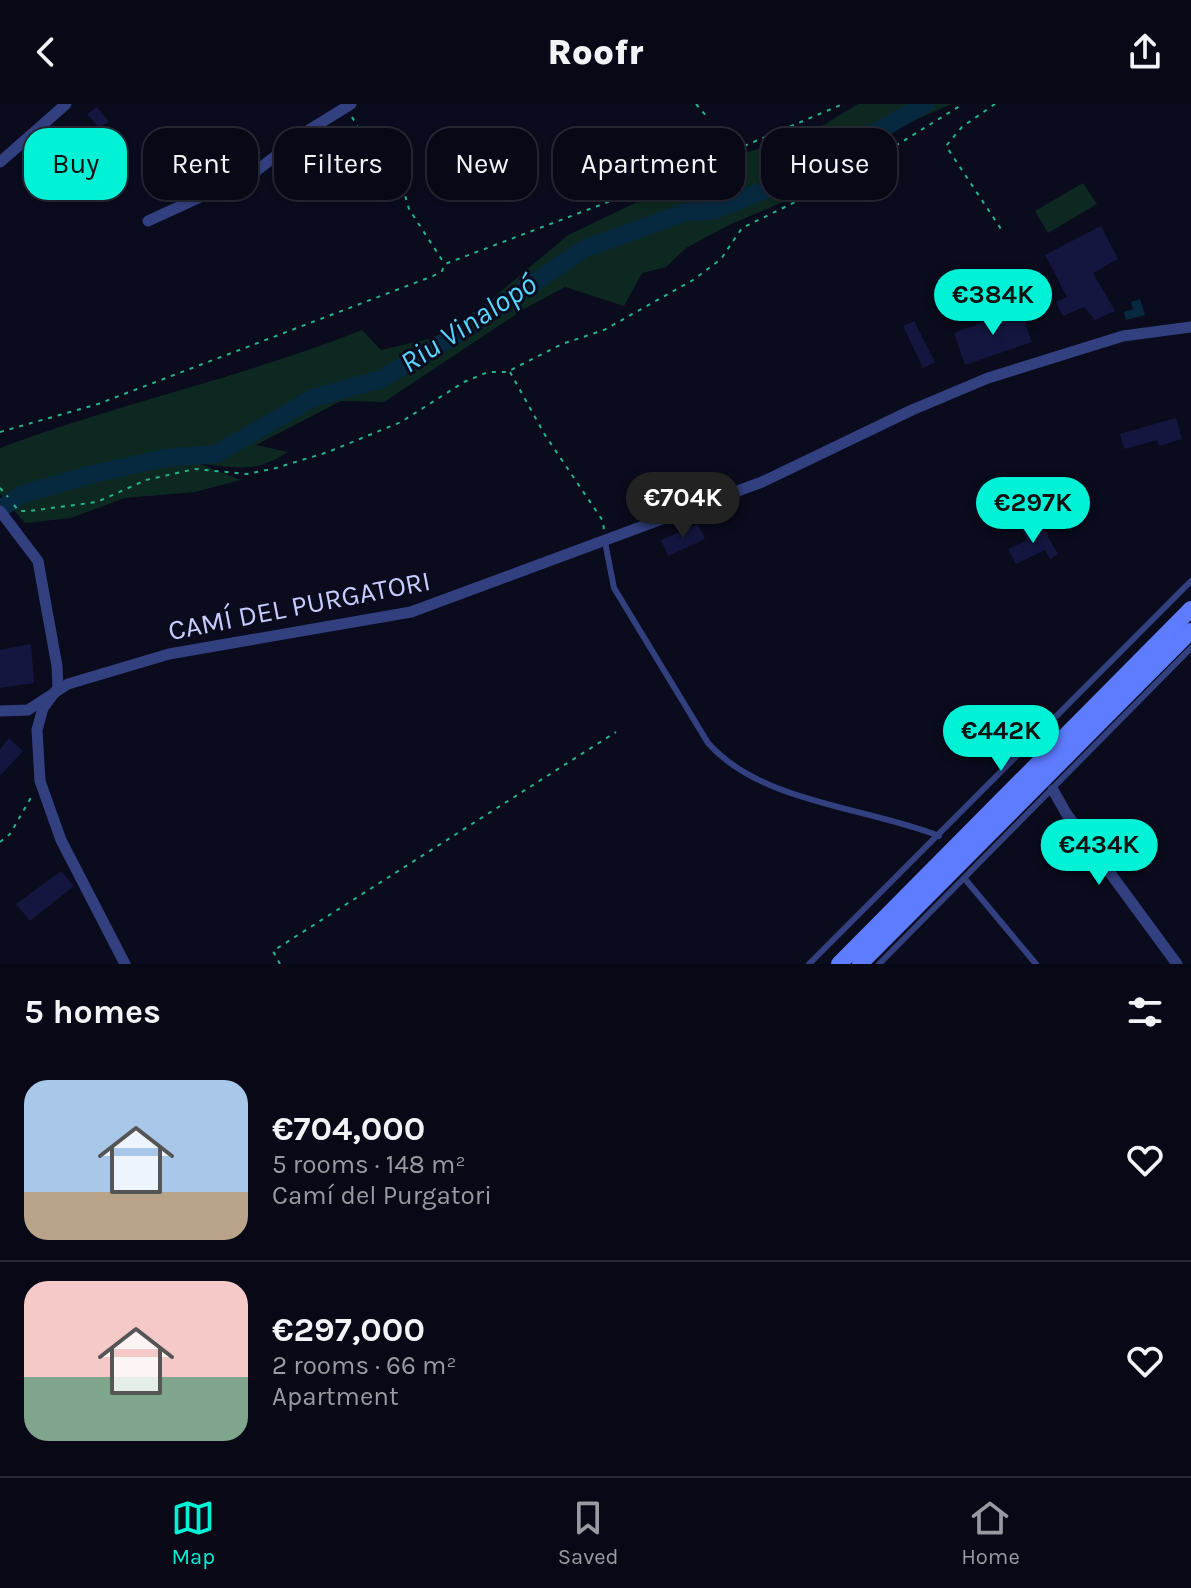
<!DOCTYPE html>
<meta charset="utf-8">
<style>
body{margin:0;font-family:Karla,sans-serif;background:#161623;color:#f1f3f6;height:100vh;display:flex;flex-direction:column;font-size:30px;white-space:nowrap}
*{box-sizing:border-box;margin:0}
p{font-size:26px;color:#989aa1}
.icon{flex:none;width:44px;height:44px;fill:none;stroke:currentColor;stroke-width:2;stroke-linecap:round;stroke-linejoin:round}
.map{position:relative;height:860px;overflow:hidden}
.drawer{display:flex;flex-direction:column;background:#080816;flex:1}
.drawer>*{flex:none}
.guide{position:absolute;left:24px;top:24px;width:1144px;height:72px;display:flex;gap:16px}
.price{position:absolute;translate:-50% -68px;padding:0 18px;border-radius:28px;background:#00f2d6;color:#111;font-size:26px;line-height:52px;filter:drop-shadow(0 2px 4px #0008)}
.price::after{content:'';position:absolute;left:50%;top:48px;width:24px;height:18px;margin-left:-12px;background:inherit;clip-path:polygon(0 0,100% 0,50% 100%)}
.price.current{background:#222;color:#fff}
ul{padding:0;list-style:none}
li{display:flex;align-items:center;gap:24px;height:200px;padding:0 24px}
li+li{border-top:2px solid #292935}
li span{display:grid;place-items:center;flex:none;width:224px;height:160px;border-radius:24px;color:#555}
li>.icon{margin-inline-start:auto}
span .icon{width:96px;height:96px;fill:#fffc;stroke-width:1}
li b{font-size:34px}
h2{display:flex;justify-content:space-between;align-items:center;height:96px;padding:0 24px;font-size:34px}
.chip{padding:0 28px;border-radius:24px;background:#080816;box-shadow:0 2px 6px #0004,0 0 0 2px #292935;font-size:28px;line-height:72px}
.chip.current{background:#00f2d6;color:#111}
header{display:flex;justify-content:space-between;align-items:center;height:104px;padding:0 24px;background:#080816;font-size:36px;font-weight:800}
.tabs{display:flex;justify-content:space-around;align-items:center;height:112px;border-top:2px solid #292935;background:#080816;font-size:22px;color:#989aa1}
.tabs a{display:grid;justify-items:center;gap:4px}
.tabs .current{color:#00f2d6}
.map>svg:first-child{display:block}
.green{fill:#0d2821}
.water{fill:#07293f}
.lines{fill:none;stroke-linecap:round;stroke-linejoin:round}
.river{stroke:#07293f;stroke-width:18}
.building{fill:#151640}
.path{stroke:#25b58d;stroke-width:2;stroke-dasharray:4 6;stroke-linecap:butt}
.lane{stroke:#324080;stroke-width:6}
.street{stroke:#324080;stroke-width:11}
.secondary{stroke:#5e7cff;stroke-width:16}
.labels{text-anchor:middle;stroke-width:6;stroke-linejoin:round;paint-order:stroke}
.street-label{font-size:28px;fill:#c7ccff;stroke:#0a0b1d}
.water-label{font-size:30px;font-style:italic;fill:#55d5ff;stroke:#0a0b1d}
</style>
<header><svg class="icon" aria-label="back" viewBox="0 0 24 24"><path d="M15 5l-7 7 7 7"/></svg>Roofr<svg class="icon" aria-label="share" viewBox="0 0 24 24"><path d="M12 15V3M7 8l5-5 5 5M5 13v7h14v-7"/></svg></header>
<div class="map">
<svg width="1191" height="860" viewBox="0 0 1191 860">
<rect width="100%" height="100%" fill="#0a0b1d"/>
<g class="green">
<path d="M858,0H952L887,28L859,58L823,81L729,121L686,144L666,163L642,169L624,202L565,183L524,205L384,298L341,297L256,341L288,348C254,370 238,363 200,360L241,376L195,388L125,394L71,414L25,419L0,390V344C119,299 244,273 362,226L381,246L450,230L568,131L730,54L817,25Z"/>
<polygon points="1083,79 1097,100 1048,129 1035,107"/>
</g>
<polygon class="water" points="1140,195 1145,211 1126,216 1124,208 1133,205 1131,198"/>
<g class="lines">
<polyline class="river" points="0,405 23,390 93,370 165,354 216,350 313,294 381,275 453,233 584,145 686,108 711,107 758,89 814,64 925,0"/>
</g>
<g class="building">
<polygon points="97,3 109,18 99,24 87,10"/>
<polygon points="1101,122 1118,155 1093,169 1115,207 1095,216 1084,203 1063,212 1056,198 1067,193 1045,151"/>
<polygon points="1020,205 1032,238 965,261 954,229"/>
<polygon points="914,217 935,258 923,264 903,222"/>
<polygon points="1176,314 1182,335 1159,342 1157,336 1124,345 1120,330"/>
<polygon points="1039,418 1058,450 1050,455 1045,446 1016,460 1008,445 1027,436 1022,426"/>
<polygon points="698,420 705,435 668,452 661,436"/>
<polygon points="31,540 34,579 0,584 0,546"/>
<polygon points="9,634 23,647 0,672 0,645"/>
<polygon points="61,767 74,782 30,817 16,800"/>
</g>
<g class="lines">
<g class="path">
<polyline points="696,0 708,14"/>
<polyline points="995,0 962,23 946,42 1003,128"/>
<polyline points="352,13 382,67 400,74 409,105 444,159"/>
<polyline points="510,268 545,331 603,417 604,427"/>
<polyline points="0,328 98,300 433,172 442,167 445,160 645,84 843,0"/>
<polyline points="0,384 8,393"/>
<polyline points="14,401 19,407 29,407 97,398 146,376 195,365 247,370 276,364 328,348 401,318 464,278 488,268 507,268 562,240 604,226 693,176 721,155 742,124 842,75 963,0"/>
<polyline points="0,738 10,730 33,690"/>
<polyline points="280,860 273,847 616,628"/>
</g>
<g class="lane">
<path d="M605,438L614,484L708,639C761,699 866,703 939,732"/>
<polyline points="965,775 1036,860"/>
<polyline points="809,860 1191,477"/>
<polyline points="879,860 1191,544"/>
</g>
<g class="street">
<polyline points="0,58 66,0"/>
<polyline points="148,117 255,68 309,26 351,0"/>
<polyline points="0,407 38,457 57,562 58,584 43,604 37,626 40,677 61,736 125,860"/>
<polyline points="0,607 28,606 68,580 169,550 411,508 762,378 912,306 988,274 1123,232 1191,223"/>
<polyline points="1053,686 1066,709 1177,860"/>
</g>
<g class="secondary">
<polyline points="839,860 1191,505"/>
<polyline points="860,860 1191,527"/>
</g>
</g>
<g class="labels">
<g class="street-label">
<text transform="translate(299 501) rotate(-11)" y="10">CAMÍ DEL PURGATORI</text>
</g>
<g class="water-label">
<text transform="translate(468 219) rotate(-33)" y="10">Riu Vinalopó</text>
</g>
</g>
</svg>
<b class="price" style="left:993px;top:233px">€384K</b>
<b class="price current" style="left:683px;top:436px">€704K</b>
<b class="price" style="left:1033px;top:441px">€297K</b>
<b class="price" style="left:1001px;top:669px">€442K</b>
<b class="price" style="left:1099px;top:783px">€434K</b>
<div class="guide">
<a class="chip current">Buy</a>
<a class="chip">Rent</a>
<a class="chip">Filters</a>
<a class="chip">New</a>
<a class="chip">Apartment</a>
<a class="chip">House</a>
</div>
</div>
<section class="drawer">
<h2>5 homes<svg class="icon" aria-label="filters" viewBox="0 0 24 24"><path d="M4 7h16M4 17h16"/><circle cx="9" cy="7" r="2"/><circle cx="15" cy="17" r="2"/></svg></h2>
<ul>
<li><span style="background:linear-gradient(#a9c7e8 70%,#b9a48a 0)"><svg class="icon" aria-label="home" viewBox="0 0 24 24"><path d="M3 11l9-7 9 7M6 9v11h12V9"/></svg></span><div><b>€704,000</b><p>5 rooms · 148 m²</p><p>Camí del Purgatori</p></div><svg class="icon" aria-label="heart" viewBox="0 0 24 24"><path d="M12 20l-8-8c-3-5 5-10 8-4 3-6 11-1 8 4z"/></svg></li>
<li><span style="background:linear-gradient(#f6c9c9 60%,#7fa58c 0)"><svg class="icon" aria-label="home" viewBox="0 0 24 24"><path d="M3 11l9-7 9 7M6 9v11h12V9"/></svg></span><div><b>€297,000</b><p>2 rooms · 66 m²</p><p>Apartment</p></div><svg class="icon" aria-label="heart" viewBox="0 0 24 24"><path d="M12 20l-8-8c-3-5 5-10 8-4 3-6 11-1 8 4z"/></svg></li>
</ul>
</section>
<nav class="tabs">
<a class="current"><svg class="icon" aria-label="map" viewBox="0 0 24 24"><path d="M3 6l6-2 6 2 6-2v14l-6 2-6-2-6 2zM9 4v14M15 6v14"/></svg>Map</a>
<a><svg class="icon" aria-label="saved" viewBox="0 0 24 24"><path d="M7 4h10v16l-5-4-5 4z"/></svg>Saved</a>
<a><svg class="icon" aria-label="home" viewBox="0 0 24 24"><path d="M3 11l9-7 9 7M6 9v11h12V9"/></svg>Home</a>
</nav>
